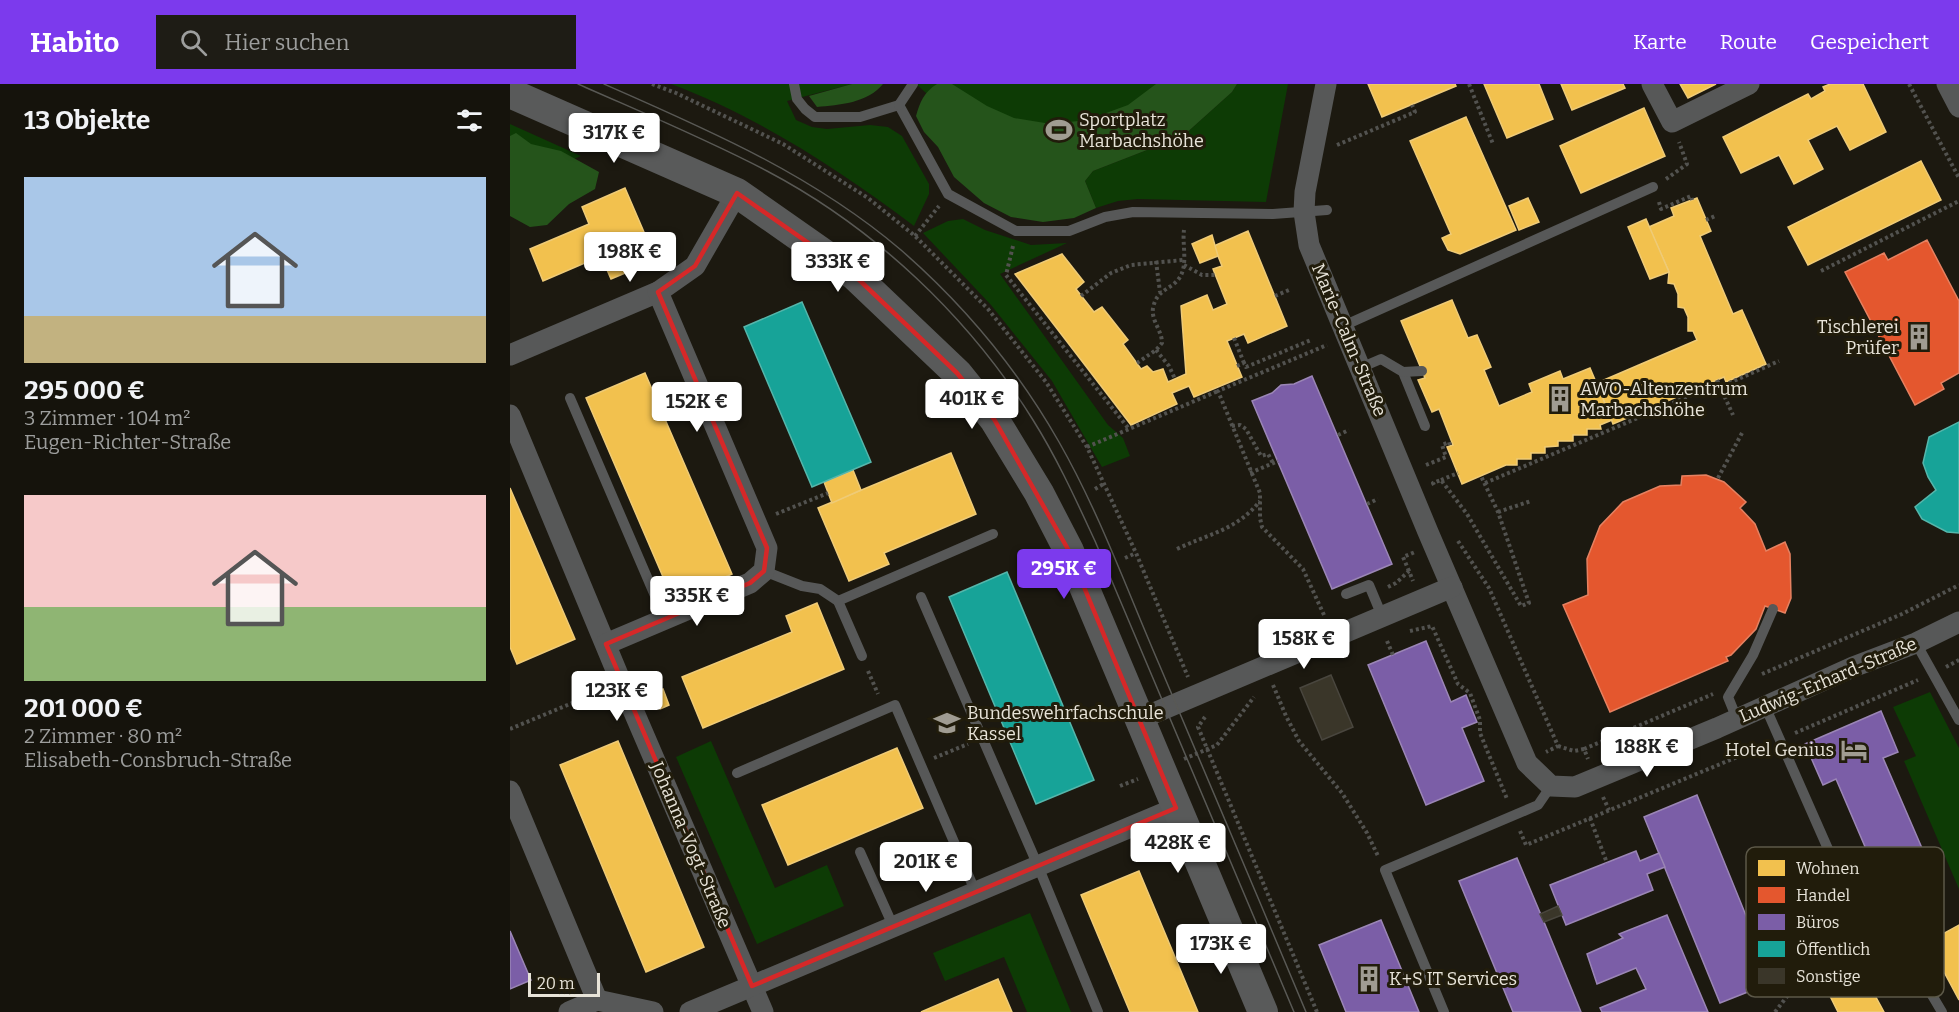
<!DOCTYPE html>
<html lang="de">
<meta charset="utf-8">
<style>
body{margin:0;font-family:Bitter,serif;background:#1e1c15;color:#f1f3f6;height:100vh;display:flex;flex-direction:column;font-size:22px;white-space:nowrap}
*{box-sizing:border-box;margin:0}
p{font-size:20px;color:#9d9e9d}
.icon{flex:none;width:33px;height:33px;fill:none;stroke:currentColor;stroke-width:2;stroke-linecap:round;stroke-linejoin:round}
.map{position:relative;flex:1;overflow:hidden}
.panel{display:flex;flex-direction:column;background:#15130c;width:510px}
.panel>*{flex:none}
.scale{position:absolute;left:18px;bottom:15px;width:72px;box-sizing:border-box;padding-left:6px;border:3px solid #e7e3d8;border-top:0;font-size:16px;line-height:21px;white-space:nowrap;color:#e7e3d8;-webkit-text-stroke:4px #211c0b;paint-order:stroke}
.price{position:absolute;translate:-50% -51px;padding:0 14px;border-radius:6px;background:#fff;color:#222;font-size:20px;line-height:39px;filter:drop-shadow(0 2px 3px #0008)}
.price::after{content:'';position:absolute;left:50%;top:36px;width:18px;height:14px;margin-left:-9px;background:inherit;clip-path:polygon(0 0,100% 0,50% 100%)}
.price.on{background:#7c3aed;color:#fff}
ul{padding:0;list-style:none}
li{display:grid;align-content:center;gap:12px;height:318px;padding:0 24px}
li span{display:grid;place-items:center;height:186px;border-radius:0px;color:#555}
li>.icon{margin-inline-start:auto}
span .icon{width:108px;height:108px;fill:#fffc;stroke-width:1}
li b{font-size:26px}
h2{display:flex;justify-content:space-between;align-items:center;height:72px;padding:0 24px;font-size:26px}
header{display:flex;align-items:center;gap:36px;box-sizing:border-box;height:84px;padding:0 30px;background:#7c3aed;color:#fff}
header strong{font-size:28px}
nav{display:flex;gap:33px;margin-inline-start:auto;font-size:21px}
.search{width:420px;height:54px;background:#1e1c15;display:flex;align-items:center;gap:15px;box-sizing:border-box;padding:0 21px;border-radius:0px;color:#9d9e9d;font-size:22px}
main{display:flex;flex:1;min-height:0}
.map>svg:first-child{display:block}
.green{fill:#0d3b05}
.forest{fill:#25541b}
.homes{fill:#f2c14e;stroke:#efcb77;stroke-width:1.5}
.shops{fill:#e4572e;stroke:#e58161;stroke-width:1.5}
.offices{fill:#7b5ea7;stroke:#9b86b6;stroke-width:1.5}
.public{fill:#17a398;stroke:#55b6ab;stroke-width:1.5}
.building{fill:#3a3629;stroke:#49463e;stroke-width:1.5}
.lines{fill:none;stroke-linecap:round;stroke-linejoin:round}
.path{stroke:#52524f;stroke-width:4;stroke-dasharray:3 3;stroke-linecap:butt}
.lane{stroke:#575858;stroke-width:10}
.street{stroke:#575858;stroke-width:21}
.secondary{stroke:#595a5a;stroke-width:30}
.tram{stroke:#595955;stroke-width:1.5}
.marked{fill:none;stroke:#d62828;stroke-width:4.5;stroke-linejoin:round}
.labels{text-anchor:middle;stroke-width:6;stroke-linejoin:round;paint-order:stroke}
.poi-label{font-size:18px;fill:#e7e3d8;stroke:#211c0b;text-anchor:start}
.street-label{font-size:18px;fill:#e7e3d8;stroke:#211c0b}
.key{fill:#211c0b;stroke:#5c5848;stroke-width:1.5}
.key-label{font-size:16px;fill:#e7e3d8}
</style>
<header>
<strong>Habito</strong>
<div class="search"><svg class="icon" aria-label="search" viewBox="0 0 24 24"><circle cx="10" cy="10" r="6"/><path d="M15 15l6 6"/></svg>Hier suchen</div>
<nav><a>Karte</a><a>Route</a><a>Gespeichert</a></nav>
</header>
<main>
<section class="panel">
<h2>13 Objekte<svg class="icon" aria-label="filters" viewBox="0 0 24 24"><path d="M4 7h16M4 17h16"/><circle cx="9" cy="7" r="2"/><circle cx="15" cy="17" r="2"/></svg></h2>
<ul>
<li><span style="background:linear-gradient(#a9c7e8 75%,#c2b280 0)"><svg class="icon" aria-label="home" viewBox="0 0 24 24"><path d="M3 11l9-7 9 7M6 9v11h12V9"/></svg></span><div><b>295 000 €</b><p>3 Zimmer · 104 m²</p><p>Eugen-Richter-Straße</p></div></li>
<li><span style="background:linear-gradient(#f6c9c9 60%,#8fb573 0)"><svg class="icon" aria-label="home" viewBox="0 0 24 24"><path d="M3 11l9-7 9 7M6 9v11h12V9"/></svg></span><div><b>201 000 €</b><p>2 Zimmer · 80 m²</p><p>Elisabeth-Consbruch-Straße</p></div></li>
</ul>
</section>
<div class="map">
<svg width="1449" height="928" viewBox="0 0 1449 928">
<rect width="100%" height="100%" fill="#1c1910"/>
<g class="green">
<path d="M161,0H342L277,17L286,36L302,43L317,45L360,41L378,43L392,52L419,100V110L404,142C330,86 249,33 161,0Z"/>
<polygon points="406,0 716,0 561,85 425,17"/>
<polygon points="727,0 778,0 756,118 628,115 608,117 586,124 575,97 583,87 673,52 722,8"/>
<polygon points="0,40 71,72 0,103"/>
<polygon points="453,135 475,146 521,161 557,159 490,190 598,341 613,354 620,372 592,383 542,297 481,221 413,149 438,137"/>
<polygon points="1420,608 1449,664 1449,805 1394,677 1406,672 1383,623"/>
<polygon points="201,657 265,804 317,781 334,822 247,860 166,673"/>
<polygon points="520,829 561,928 517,928 494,873 435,897 423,869"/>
</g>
<g class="forest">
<path d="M342,0H373C358,19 329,21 307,23L299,12Z"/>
<path d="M427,0H442L477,22L504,34L541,40L577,36L618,21L646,0H727L722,8L673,52L583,87L575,97L586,124L564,134L533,138L501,133L474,119L444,93L428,63L414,48L406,32C410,18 414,8 427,0Z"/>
<polygon points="6,49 21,60 51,67 89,88 85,105 59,120 37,141 20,143 0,132 0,52"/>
</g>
<g class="homes">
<polygon points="858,0 945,0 946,2 872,33"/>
<polygon points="974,0 1029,0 1043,35 997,54"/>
<polygon points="1051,0 1113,0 1115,4 1062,26"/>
<polygon points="1170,0 1206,0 1178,14"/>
<polygon points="1320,0 1353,0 1376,48 1340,66 1327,42 1298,56 1313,85 1284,100 1269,71 1231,89 1213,53 1298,10 1301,15 1315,7 1313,3"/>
<polygon points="1134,24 1155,72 1071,109 1050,62"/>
<polygon points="956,33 1006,146 950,170 938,166 932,154 941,150 900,57"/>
<polygon points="1411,77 1431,116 1298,181 1278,143"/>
<polygon points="115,104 146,176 101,195 91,172 33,197 20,165 79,140 72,123"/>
<polygon points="1018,114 1029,138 1009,146 999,122"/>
<polygon points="1187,114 1201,147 1190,152 1223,230 1232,226 1256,280 1216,298 1214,293 1103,340 1087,299 1187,256 1183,247 1178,247 1178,233 1174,224 1168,223 1168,210 1164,200 1158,199 1159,188 1139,143 1164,132 1161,124"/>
<polygon points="1136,135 1159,188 1140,195 1118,143"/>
<polygon points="738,147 777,242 738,259 734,250 717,257 732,293 684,313 679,302 662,309 667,320 621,341 505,190 552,170 574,198 566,205 584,228 592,223 618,256 613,260 631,285 637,282 643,288 653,285 658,298 676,290 671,222 697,211 703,226 717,220 703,185 712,182 704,162"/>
<polygon points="702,151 708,172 690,179 682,160"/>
<polygon points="942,216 958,254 967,251 981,283 974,286 989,322 1022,308 1019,300 1050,287 1053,295 1080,284 1102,336 1090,341 1091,345 1077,345 1077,351 1063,351 1063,357 1048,357 1048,362 1035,363 1035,369 1021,369 1021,375 1007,375 1007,381 996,381 952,400 937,363 943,361 929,325 922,328 908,296 915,294 891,237"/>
<polygon points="135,289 222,490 163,516 76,314"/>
<polygon points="441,369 466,430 374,469 379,480 339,497 308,424"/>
<polygon points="343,386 351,406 322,419 314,398"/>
<polygon points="0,404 65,555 7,580 0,563"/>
<polygon points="307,519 334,585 193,644 172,593 282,548 276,532"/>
<polygon points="153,605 159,621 150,625 143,609"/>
<polygon points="108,657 194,863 136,888 50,681"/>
<polygon points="387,664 413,724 278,781 252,721"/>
<polygon points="629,787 688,928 620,928 571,811"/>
<polygon points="1449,841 1449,916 1418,858"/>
<polygon points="1355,893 1374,928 1328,928 1320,912"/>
<polygon points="488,895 502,928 411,928"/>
</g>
<g class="shops">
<polygon points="1417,156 1449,217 1449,289 1431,299 1434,305 1405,321 1335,188 1374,169 1378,176"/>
<polygon points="1196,391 1214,398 1236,418 1230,424 1245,440 1256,467 1275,458 1280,470 1281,514 1275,529 1255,522 1246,545 1221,571 1216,573 1218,577 1100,628 1053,521 1078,511 1077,475 1090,442 1113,418 1150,402 1171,401 1172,392"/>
</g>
<g class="offices">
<polygon points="802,292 882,480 822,505 742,317 762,309 771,301 784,300"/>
<polygon points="916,557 941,618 956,611 967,638 952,644 974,697 916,721 858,581"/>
<polygon points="1371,627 1388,668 1373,674 1431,808 1383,828 1326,695 1313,701 1295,660"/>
<polygon points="1187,711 1263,898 1210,919 1134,733"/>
<polygon points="1126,767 1130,777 1149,769 1155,783 1137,790 1143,806 1056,841 1040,801"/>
<polygon points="1007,774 1034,838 1071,928 1003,928 949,797"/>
<polygon points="1157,831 1198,928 1092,928 1090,924 1136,905 1126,884 1087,900 1077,870 1113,854 1109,850"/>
<polygon points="871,836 909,928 836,928 809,861"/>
<polygon points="0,847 21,896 0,905"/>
</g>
<g class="public">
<polygon points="292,218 361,378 302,403 234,243"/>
<polygon points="1449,338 1449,449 1437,448 1412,435 1405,423 1426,406 1418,393 1413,379 1419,353"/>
<polygon points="497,488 584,696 526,720 439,513"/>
</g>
<g class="building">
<polygon points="821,591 843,643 812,656 790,604"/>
<polygon points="1048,822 1052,831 1034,838 1030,830"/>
</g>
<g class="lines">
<g class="path">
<polyline points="142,0 166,9 273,60 358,114 405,152 478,225 536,298 577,363 626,469 678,593"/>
<polyline points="959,0 983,60"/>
<polyline points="1399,0 1449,94"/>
<polyline points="827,61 905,28 902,21"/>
<polyline points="1156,95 1177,80 1169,58"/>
<polyline points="1149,118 1151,125 1181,112 1182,116"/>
<polyline points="1196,136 1205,132"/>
<polyline points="405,152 429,122"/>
<polyline points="503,162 496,191 619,345"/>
<polyline points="646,177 650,208"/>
<polyline points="674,181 692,191 705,191"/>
<polyline points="1311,187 1449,117"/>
<polyline points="571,212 601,189 621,181 673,176"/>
<polyline points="765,212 779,206"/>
<polyline points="724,254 734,279"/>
<polyline points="646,266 659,282 665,295"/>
<path d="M627,279L646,266L652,259C652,246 641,237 643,224C647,204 662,206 670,193C678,180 672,160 674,146"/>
<polyline points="727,282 734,279 736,283 801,256"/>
<polyline points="1207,296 1223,331"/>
<polyline points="722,342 730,341 736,345 751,372 758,370 763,379"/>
<polyline points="828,351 839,346"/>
<polyline points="577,363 708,307"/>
<polyline points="916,381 936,373 932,361 939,358 940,362"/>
<polyline points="740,389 768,377"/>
<polyline points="1208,394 1232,349"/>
<polyline points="931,396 948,389"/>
<polyline points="975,399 1198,304 1217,300 1269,277"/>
<polyline points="924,401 923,399 931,396 957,430 1011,522 1019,519 988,428 971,392"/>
<polyline points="585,405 595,399"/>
<polyline points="857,420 868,415"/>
<polyline points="988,428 1021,417"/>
<polyline points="266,430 318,409"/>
<polyline points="948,457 979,504 1048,662 1036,668"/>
<path d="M667,465C698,450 727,446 750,417"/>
<polyline points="615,474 626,469"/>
<polyline points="899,487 893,473 905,468"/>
<polyline points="878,503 886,499 899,487 903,497"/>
<polyline points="814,531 793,485 752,443 750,434 750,409 708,307 817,261"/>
<polyline points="900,547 922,542 948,600 960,609 970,636 970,649 997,715"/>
<polyline points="877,557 883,571"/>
<polyline points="1436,583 1449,576"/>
<polyline points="358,587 368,610"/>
<polyline points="1252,590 1392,530 1449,501"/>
<polyline points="763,601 776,632 789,657 832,709 857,749 868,772"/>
<polyline points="695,633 688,643 807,928"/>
<polyline points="0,645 91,607"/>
<polyline points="1285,649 1408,596"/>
<polyline points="1048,662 1064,667 1074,665 1078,675"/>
<polyline points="1074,665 1203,610"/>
<polyline points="424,674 458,660"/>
<polyline points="674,675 707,661 744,613"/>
<polyline points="610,702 628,695"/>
<polyline points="1093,713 1099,726"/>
<polyline points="1080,734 1097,779"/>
<polyline points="1010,747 1016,761 1256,661"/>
<polyline points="1265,928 1302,880"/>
</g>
<g class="lane">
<polyline points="284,0 287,15 295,25 305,33 350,33 389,21 438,110 506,147 559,147 595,133 623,128 763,130 817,126"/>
<polyline points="389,21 403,0"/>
<polyline points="833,242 1143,103"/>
<polyline points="850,284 871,275 893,288 915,342"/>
<polyline points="893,288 912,287"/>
<polyline points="60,314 155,535"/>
<polyline points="254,487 292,502 310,505 328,517 483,450"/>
<polyline points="836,510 859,501 872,532"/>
<polyline points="411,513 528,782 588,928"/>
<polyline points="328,517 352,572"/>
<polyline points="1406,559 1449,636"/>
<polyline points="1255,622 1352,842"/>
<polyline points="1227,635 1218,613 1243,571 1263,525"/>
<polyline points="227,689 385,621 466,809"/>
<polyline points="350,768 384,844"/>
<polyline points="1403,879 1432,928"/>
<polyline points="934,928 875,786 1028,721 1041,702"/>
</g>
<g class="street">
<polyline points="816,0 795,108 794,128 799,161 918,448 1017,679 1041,702 1065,703 1207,644 1343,583 1406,559 1449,538"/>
<polyline points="1142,0 1162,38 1239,0"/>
<polyline points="1437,0 1449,23"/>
<polyline points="0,271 148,208 185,182 227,109"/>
<polyline points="0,331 111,598 253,928"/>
<polyline points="96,560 240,499 254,487 257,464 148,208"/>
<polyline points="630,635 942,503"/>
<polyline points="0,707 87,916"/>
<polyline points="59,928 87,916 143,928"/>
<polyline points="180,928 666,724"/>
</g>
<polyline class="secondary" points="0,9 227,109 344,191 447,289 484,335 529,409 559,467 753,928"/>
<g class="tram">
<path d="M68,0C131,28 196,55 257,87C365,144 459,233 523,336C547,374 566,416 585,457L784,928"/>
<path d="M94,0C199,46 303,91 391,166C453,220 508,286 549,358C589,428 617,506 649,580C699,696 747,812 796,928"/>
</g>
</g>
<path class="marked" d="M227,109L344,191L447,289L484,335L559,467L666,724L242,902L96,560L240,499L254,487L257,464L148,208L185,182Z"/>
<defs>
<g id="stadium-bare" transform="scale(2.07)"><path d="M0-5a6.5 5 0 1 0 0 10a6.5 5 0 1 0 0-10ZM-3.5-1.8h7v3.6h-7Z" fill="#a09c92" stroke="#211c0b" stroke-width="2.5" paint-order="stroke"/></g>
<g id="building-bare" transform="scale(2.07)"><path d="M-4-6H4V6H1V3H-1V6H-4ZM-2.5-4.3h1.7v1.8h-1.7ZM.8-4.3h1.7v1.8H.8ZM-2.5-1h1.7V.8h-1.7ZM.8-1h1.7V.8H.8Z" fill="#a09c92" stroke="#211c0b" stroke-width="2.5" paint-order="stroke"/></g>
<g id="university-bare" transform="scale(2.07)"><path d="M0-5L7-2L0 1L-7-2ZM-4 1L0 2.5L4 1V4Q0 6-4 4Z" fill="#a09c92" stroke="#211c0b" stroke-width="2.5" paint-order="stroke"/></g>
<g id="hotel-bare" transform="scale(2.07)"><path d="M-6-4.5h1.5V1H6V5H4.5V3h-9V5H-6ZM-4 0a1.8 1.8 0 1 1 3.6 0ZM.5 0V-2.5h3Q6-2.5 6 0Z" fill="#a09c92" stroke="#211c0b" stroke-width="2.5" paint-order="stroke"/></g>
</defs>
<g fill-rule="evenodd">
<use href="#stadium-bare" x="549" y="46"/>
<use href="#building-bare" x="1409" y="253"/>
<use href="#building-bare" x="1050" y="315"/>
<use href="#university-bare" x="437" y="639"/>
<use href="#hotel-bare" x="1344" y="666"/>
<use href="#building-bare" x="859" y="895"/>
</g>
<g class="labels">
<g class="poi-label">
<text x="569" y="42">Sportplatz<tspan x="569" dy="21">Marbachshöhe</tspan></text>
<text x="1389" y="249" text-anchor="end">Tischlerei<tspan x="1389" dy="21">Prüfer</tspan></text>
<text x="1070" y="311">AWO-Altenzentrum<tspan x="1070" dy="21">Marbachshöhe</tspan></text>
<text x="457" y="635">Bundeswehrfachschule<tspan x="457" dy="21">Kassel</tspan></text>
<text x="1324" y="672" text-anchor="end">Hotel Genius</text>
<text x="879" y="901">K+S IT Services</text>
</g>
<g class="street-label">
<text transform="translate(839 256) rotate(67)" y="6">Marie-Calm-Straße</text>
<text transform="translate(1318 596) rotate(-23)" y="6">Ludwig-Erhard-Straße</text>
<text transform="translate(181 761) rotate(67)" y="6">Johanna-Vogt-Straße</text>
</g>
</g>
<rect x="1236" y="763" width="198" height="150" rx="9" class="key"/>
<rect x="1248" y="776" width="27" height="16" fill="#f2c14e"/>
<rect x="1248" y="803" width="27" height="16" fill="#e4572e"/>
<rect x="1248" y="830" width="27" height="16" fill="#7b5ea7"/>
<rect x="1248" y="857" width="27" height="16" fill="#17a398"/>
<rect x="1248" y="884" width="27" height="16" fill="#3a3629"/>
<g class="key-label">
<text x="1286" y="790">Wohnen</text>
<text x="1286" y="817">Handel</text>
<text x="1286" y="844">Büros</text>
<text x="1286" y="871">Öffentlich</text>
<text x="1286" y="898">Sonstige</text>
</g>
</svg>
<div class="scale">20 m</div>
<b class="price" style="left:104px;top:80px">317K €</b>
<b class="price" style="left:120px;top:199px">198K €</b>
<b class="price" style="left:328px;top:209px">333K €</b>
<b class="price" style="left:462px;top:346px">401K €</b>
<b class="price" style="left:187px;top:349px">152K €</b>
<b class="price on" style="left:554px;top:516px">295K €</b>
<b class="price" style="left:187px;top:543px">335K €</b>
<b class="price" style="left:794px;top:586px">158K €</b>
<b class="price" style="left:107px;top:638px">123K €</b>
<b class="price" style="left:1137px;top:694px">188K €</b>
<b class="price" style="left:668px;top:790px">428K €</b>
<b class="price" style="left:416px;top:809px">201K €</b>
<b class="price" style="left:711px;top:891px">173K €</b>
</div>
</main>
